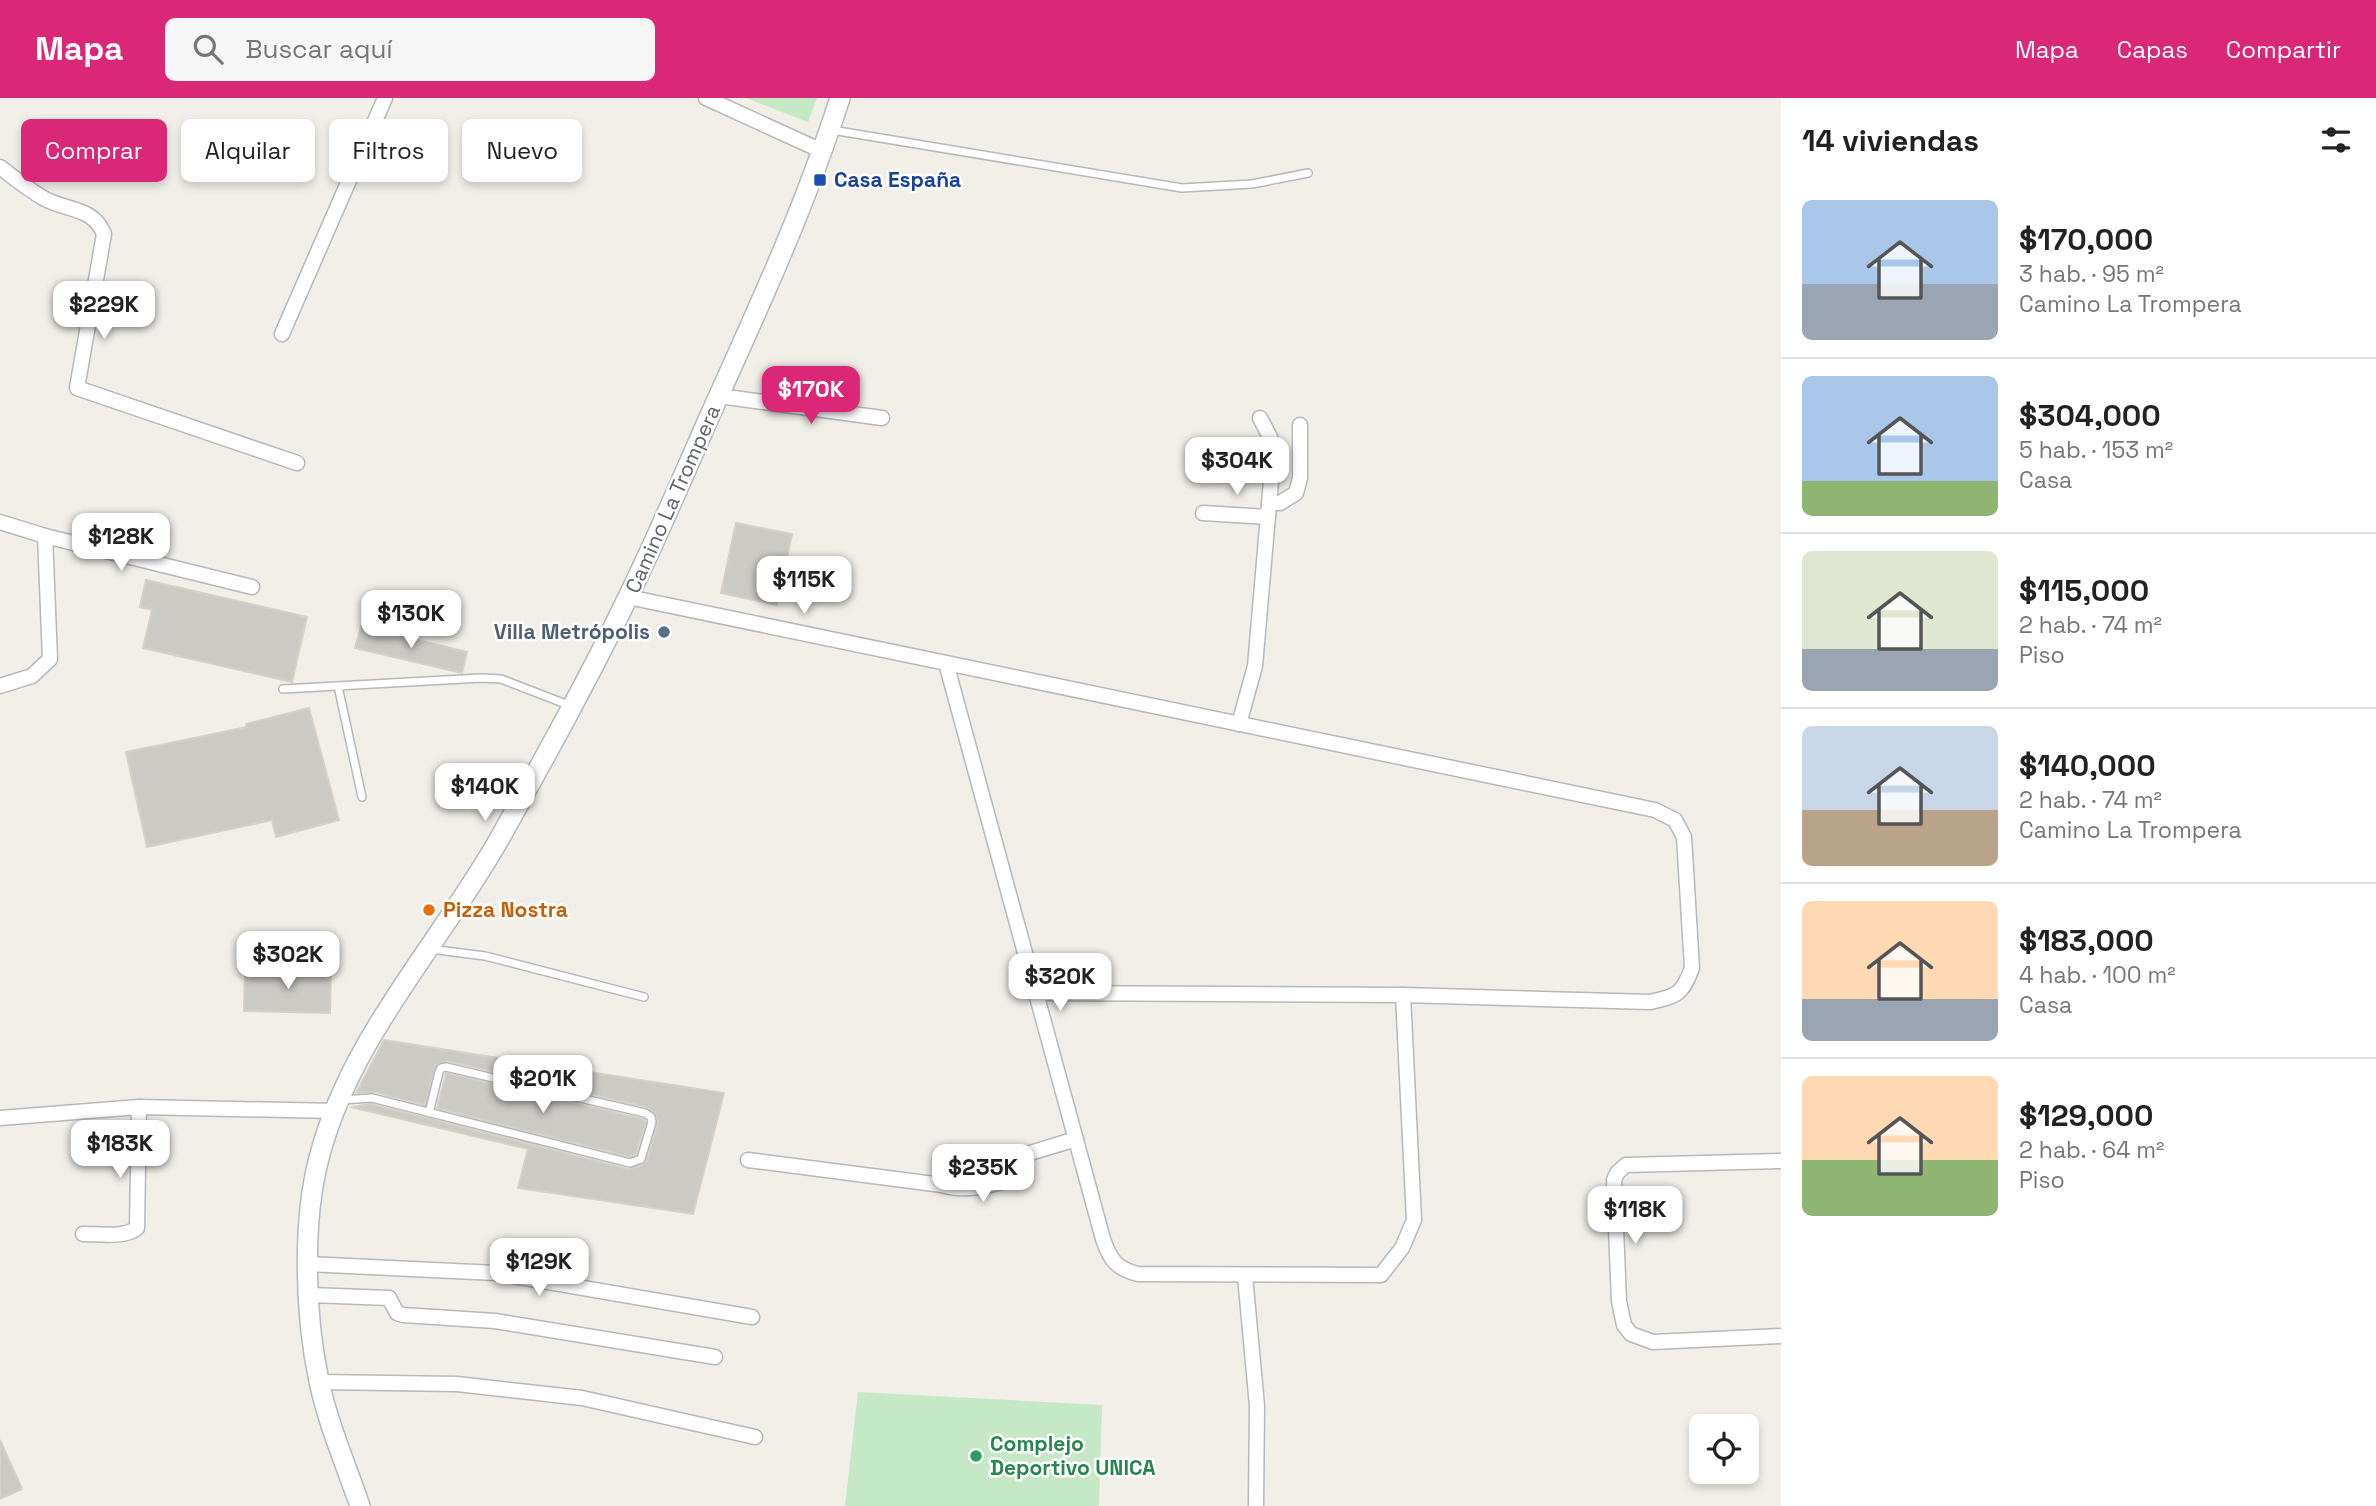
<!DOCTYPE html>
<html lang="es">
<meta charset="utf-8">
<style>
body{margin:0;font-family:"Space Grotesk",sans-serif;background:#f6f6f6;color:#222;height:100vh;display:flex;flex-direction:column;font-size:26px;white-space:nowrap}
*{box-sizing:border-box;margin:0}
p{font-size:23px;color:#767676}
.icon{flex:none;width:38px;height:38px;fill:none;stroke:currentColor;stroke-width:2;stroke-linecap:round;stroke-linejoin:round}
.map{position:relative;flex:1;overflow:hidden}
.panel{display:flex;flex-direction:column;background:#fff;width:595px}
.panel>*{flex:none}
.top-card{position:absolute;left:21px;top:21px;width:665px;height:63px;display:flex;gap:14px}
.tools{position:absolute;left:1689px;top:1316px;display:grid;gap:14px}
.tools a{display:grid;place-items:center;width:70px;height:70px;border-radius:10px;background:#fff;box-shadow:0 4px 10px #0003;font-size:35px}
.price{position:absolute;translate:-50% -60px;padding:0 16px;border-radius:14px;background:#fff;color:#222;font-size:23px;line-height:46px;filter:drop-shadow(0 2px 4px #0008)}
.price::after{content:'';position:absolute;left:50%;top:42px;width:21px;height:16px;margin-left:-10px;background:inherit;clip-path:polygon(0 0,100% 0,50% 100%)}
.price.on{background:#db2777;color:#fff}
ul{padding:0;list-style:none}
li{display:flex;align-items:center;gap:21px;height:175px;padding:0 21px}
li+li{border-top:2px solid #e0e0e0}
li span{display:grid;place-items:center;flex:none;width:196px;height:140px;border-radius:10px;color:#555}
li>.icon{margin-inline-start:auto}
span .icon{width:84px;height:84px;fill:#fffc;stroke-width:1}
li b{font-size:30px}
h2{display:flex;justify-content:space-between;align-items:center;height:84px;padding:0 21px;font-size:30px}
.tag{padding:0 24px;border-radius:10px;background:#fff;box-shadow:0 4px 10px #0003;font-size:24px;line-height:63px}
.tag.on{background:#db2777;color:#fff}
header{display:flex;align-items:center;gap:42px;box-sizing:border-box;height:98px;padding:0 35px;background:#db2777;color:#fff}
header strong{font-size:33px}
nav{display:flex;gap:38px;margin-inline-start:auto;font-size:24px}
.search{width:490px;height:63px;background:#f6f6f6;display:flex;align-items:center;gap:18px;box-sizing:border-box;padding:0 24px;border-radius:10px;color:#767676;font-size:26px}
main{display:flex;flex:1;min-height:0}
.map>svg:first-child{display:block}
.green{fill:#c5e8c5}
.building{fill:#cccac5;stroke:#d6d1c6;stroke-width:2}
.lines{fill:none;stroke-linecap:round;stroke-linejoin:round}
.service-casing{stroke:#b5b8bc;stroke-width:10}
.minor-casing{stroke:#b5b8bc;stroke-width:17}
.tertiary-casing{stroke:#b5b8bc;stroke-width:22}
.service{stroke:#fff;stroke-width:7}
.minor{stroke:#fff;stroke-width:14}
.tertiary{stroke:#fff;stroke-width:19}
.transit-dot{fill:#1a4fb4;stroke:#fff;stroke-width:2.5}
.service-dot{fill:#5c6f8a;stroke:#fff;stroke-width:2.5}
.food-dot{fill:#e8710a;stroke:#fff;stroke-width:2.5}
.leisure-dot{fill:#2e9e5b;stroke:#fff;stroke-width:2.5}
.labels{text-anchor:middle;stroke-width:5;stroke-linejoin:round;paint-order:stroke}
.transit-label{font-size:21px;font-weight:bold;fill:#164399;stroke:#fff;text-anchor:start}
.street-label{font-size:21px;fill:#5f6368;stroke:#fff}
.service-label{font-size:21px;font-weight:bold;fill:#4e5e75;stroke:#fff;text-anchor:end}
.food-label{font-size:21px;font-weight:bold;fill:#c56008;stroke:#fff;text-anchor:start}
.leisure-label{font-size:21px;font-weight:bold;fill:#27864d;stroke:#fff;text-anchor:start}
</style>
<header>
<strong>Mapa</strong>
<div class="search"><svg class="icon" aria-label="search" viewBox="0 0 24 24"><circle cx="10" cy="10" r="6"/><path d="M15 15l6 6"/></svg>Buscar aquí</div>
<nav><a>Mapa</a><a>Capas</a><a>Compartir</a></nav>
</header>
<main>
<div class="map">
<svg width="1781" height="1408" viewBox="0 0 1781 1408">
<rect width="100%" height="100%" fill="#f1efe8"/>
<g class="green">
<polygon points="746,0 817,0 808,24"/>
<polygon points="858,1294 1102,1307 1099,1408 845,1408"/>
</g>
<g class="building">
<polygon points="736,425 792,436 777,507 721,495"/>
<polygon points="146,482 307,519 292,584 143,550 152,512 140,509"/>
<polygon points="361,528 467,554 462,575 355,550"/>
<polygon points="309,610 339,722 276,739 272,722 147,749 126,654 247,629 246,626"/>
<polygon points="245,871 331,873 330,915 244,913"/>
<polygon points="384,942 724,995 693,1116 518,1090 528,1051 351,1009 371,1006 628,1071 643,1067 647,1063 658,1023 655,1015 646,1009 447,963 436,967 425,1007 374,994 356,995"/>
<polygon points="446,975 643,1021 646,1024 636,1056 630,1059 437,1010"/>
<polygon points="0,1342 22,1391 0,1401"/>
</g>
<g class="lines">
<g class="service-casing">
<g id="service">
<polyline points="832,32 1182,90 1252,86 1308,75"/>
<polyline points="338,588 362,699"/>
<polyline points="283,591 481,580 501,581 571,608"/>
<polyline points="430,851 485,858 644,899"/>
<polyline points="341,1002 372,1000 630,1065 641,1061 652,1024 651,1019 645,1015 446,969 441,970 439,974 429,1015"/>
</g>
</g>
<g class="minor-casing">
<g id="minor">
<polyline points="706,0 822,53"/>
<path d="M0,69C14,80 29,92 45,101C68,113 93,109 104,136L77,290L297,365"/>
<polyline points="282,236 385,0"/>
<polyline points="719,298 882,320"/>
<polyline points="1269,405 1280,405 1296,395 1300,380 1300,327"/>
<polyline points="1203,415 1268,419"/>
<polyline points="0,424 45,438 252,489"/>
<path d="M628,499L1655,712L1675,722L1684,739L1692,870C1682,897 1677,898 1650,904L1403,897L1037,895"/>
<path d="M946,565L1103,1141C1110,1162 1117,1171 1138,1176L1381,1177L1402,1150L1414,1122L1403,897"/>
<polyline points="0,588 32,578 50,561 45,438"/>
<polyline points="1239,626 1255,568 1273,360 1270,339 1260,320"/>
<polyline points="0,1020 139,1009 335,1013"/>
<polyline points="748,1062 942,1087 961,1076 1076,1041"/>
<polyline points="1781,1063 1626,1067 1617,1075 1614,1082 1619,1203 1624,1227 1631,1236 1653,1244 1781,1238"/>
<path d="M942,1087C970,1096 996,1085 1024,1078"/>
<path d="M83,1136C99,1136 125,1140 137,1130L139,1009"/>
<polyline points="307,1166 496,1175 752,1219"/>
<polyline points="1245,1178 1257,1308 1256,1408"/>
<polyline points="310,1197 389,1200 397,1215 403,1217 495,1223 715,1259"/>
<polyline points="319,1284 457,1286 582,1300 755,1339"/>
</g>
</g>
<g class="tertiary-casing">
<path id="tertiary" d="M360,1408C346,1367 328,1326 319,1283C305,1218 302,1124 319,1060C350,939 441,845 501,738C545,659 589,580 628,499C658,438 684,376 711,315C758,211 805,109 840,0"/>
</g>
<use href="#service" class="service"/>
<use href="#minor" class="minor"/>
<use href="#tertiary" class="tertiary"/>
</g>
<rect class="transit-dot" x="813" y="75" width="14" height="14" rx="3.5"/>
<circle class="service-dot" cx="664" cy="534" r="7"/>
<circle class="food-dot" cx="429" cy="812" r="7"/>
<circle class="leisure-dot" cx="976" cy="1358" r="7"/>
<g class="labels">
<g class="transit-label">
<text x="834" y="89">Casa España</text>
</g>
<g class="street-label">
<text transform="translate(673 401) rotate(-66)" y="7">Camino La Trompera</text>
</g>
<g class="service-label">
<text x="650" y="541">Villa Metrópolis</text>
</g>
<g class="food-label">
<text x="443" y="819">Pizza Nostra</text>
</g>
<g class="leisure-label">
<text x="990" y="1353">Complejo<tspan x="990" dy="24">Deportivo UNICA</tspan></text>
</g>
</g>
</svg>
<div class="tools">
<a><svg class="icon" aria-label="locate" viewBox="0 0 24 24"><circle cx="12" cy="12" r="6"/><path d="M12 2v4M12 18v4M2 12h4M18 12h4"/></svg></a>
</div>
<b class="price" style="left:104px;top:243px">$229K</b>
<b class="price on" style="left:811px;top:328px">$170K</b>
<b class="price" style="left:1237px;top:399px">$304K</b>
<b class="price" style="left:121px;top:475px">$128K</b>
<b class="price" style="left:804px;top:518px">$115K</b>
<b class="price" style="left:411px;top:552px">$130K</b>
<b class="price" style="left:485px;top:725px">$140K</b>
<b class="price" style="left:288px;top:893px">$302K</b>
<b class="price" style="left:1060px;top:915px">$320K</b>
<b class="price" style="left:543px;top:1017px">$201K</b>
<b class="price" style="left:120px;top:1082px">$183K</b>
<b class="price" style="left:983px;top:1106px">$235K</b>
<b class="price" style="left:1635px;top:1148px">$118K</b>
<b class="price" style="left:539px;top:1200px">$129K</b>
<div class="top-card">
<a class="tag on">Comprar</a>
<a class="tag">Alquilar</a>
<a class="tag">Filtros</a>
<a class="tag">Nuevo</a>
</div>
</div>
<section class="panel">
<h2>14 viviendas<svg class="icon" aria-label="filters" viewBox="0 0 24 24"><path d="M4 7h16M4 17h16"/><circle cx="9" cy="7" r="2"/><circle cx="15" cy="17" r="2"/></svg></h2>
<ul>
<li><span style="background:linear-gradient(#a9c7e8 60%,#9aa5b1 0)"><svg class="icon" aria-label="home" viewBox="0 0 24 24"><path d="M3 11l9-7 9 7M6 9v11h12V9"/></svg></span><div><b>$170,000</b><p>3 hab. · 95 m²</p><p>Camino La Trompera</p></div></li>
<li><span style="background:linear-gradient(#a9c7e8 75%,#8fb573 0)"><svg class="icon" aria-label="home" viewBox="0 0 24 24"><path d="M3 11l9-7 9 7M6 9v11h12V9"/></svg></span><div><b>$304,000</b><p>5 hab. · 153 m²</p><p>Casa</p></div></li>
<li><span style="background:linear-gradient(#dfe7d0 70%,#9aa5b1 0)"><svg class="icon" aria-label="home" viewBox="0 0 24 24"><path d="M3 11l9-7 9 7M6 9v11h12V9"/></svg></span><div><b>$115,000</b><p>2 hab. · 74 m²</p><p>Piso</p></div></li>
<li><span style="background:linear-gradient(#c9d6e8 60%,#b9a48a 0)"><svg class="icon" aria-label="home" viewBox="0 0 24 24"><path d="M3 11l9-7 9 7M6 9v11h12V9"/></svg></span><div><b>$140,000</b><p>2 hab. · 74 m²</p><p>Camino La Trompera</p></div></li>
<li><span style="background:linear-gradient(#ffd9b3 70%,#9aa5b1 0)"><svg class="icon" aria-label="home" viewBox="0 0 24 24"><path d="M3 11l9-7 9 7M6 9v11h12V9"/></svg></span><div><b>$183,000</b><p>4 hab. · 100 m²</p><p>Casa</p></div></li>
<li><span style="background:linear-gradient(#ffd9b3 60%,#8fb573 0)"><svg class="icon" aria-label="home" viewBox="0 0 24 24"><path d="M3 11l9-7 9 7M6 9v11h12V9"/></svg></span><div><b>$129,000</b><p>2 hab. · 64 m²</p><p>Piso</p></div></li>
</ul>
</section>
</main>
